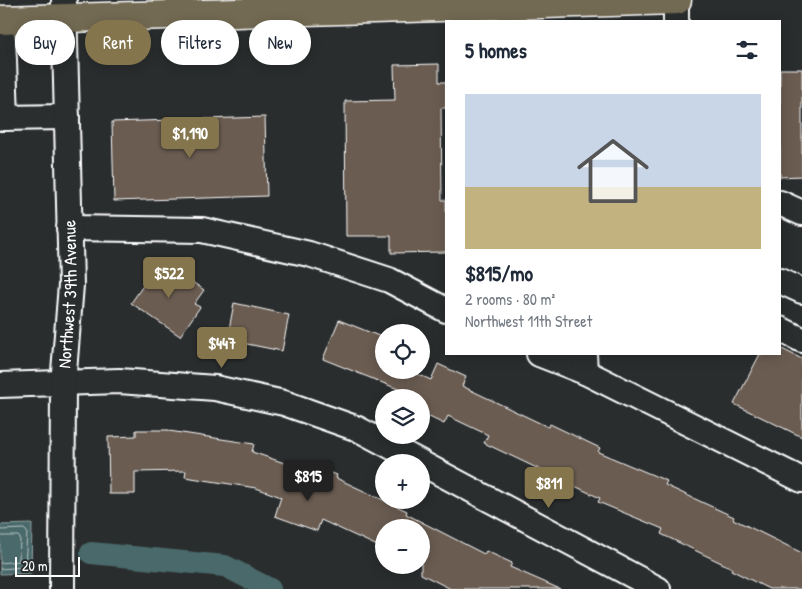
<!DOCTYPE html>
<meta charset="utf-8">
<style>
body{margin:0;font-family:"Patrick Hand",sans-serif;background:#f2f2f3;color:#1f2937;height:100vh;display:flex;flex-direction:column;font-size:19px;white-space:nowrap}
*{box-sizing:border-box;margin:0}
p{font-size:16px;color:#747a83}
.icon{flex:none;width:28px;height:28px;fill:none;stroke:currentColor;stroke-width:2;stroke-linecap:round;stroke-linejoin:round}
.map{position:relative;flex:1;overflow:hidden}
.side{position:absolute;left:445px;top:20px;width:336px;height:335px;display:flex;flex-direction:column;background:#fff;border-radius:0px;box-shadow:0 2px 12px #0003}
.side>*{flex:none}
.hud{position:absolute;left:15px;top:20px;width:355px;height:45px;display:flex;gap:10px}
.tools{position:absolute;left:375px;top:324px;display:grid;gap:10px}
.tools a{display:grid;place-items:center;width:55px;height:55px;border-radius:50%;background:#fff;box-shadow:0 2px 12px #0003;font-size:25px}
.scale{position:absolute;left:15px;bottom:12px;width:65px;box-sizing:border-box;padding-left:5px;border:2px solid #fff;border-top:0;font-size:14px;line-height:18px;white-space:nowrap;color:#fff;-webkit-text-stroke:4px #2a2d2e;paint-order:stroke}
.price{position:absolute;translate:-50% -42px;padding:0 11px;border-radius:5px;background:#84754c;color:#fff;font-size:16px;line-height:32px;filter:drop-shadow(0 1px 2px #0008)}
.price::after{content:'';position:absolute;left:50%;top:30px;width:15px;height:11px;margin-left:-8px;background:inherit;clip-path:polygon(0 0,100% 0,50% 100%)}
.price.current{background:#222;color:#fff}
ul{padding:0;list-style:none}
li{display:grid;align-content:center;gap:10px;height:265px;padding:0 20px}
li+li{border-top:1px solid #e0e1e3}
li span{display:grid;place-items:center;height:155px;border-radius:0px;color:#555}
li>.icon{margin-inline-start:auto}
span .icon{width:90px;height:90px;fill:#fffc;stroke-width:1}
li b{font-size:21px}
h2{display:flex;justify-content:space-between;align-items:center;height:60px;padding:0 20px;font-size:21px}
.tag{padding:0 18px;border-radius:22px;background:#fff;box-shadow:0 2px 12px #0003;font-size:18px;line-height:45px}
.tag.current{background:#84754c;color:#fff}
.map>svg:first-child{display:block}
.water{fill:#4a696b;stroke:#92a5a6}
.lines{fill:none;stroke-linecap:round;stroke-linejoin:round}
.shore{stroke:#b7c3c4;stroke-width:1}
.canal{stroke:#4a696b;stroke-width:22}
.building{fill:#6a5c51;stroke:#fff}
.minor-casing{stroke:#fff;stroke-width:28}
.major-casing{stroke:#fff;stroke-width:31}
.minor{stroke:#2a2d2e;stroke-width:24}
.major{stroke:#736b52;stroke-width:28}
.labels{text-anchor:middle;stroke-width:4.5;stroke-linejoin:round;paint-order:stroke}
.street-label{font-size:18px;fill:#fff;stroke:#2a2d2e}
</style>
<div class="map">
<svg width="802" height="589" viewBox="0 0 802 589">
<rect width="100%" height="100%" fill="#2a2d2e"/>
<filter id="ink" filterUnits="userSpaceOnUse"><feTurbulence type="fractalNoise" baseFrequency=".02" numOctaves="2"/><feDisplacementMap in="SourceGraphic" scale="10" xChannelSelector="R" yChannelSelector="G"/><feConvolveMatrix kernelMatrix="1 2 1 2 8 2 1 2 1" color-interpolation-filters="sRGB"/></filter>
<g filter="url(#ink)">
<polygon class="water" points="32,524 31,573 0,574 0,525"/>
<g class="lines">
<g class="shore">
<polyline points="0,530 24,529 27,532 25,567 0,569"/>
<polyline points="0,536 18,536 20,538 19,561 0,563"/>
</g>
<polyline class="canal" points="91,553 225,566 270,589"/>
</g>
<g class="building">
<polygon points="439,64 439,82 446,82 446,108 441,108 442,200 446,200 446,252 391,253 391,236 346,236 345,101 395,100 394,65"/>
<polygon points="780,69 802,69 802,176 780,177"/>
<polygon points="265,117 267,196 114,201 112,122"/>
<polygon points="158,264 182,280 185,277 204,290 194,304 200,307 180,336 131,303"/>
<polygon points="234,303 289,315 282,351 227,340"/>
<polygon points="339,320 384,338 384,370 408,370 431,380 438,364 466,377 462,386 548,427 550,424 600,448 598,452 667,481 665,485 734,517 733,519 802,553 802,589 769,589 731,570 732,568 661,534 663,529 598,502 600,498 484,443 488,435 448,416 444,424 421,413 421,398 394,398 398,389 323,359"/>
<polygon points="780,348 802,359 802,437 734,404 760,354 780,354"/>
<polygon points="136,430 169,430 169,431 254,444 252,452 311,472 313,466 337,475 336,478 407,511 406,514 484,554 486,551 512,563 510,567 560,589 451,589 421,574 421,528 384,528 384,549 321,520 317,531 275,516 281,497 256,488 185,477 186,471 135,472 135,494 109,494 108,437 136,436"/>
</g>
<g class="lines">
<g class="minor-casing">
<g id="minor">
<polyline points="676,0 676,21"/>
<polyline points="0,61 4,61 2,20"/>
<polyline points="4,61 6,118"/>
<polyline points="0,118 67,117"/>
<polyline points="780,203 802,213"/>
<polyline points="69,228 202,230 309,254 389,280 446,310"/>
<polyline points="780,281 802,291"/>
<polyline points="780,329 802,340"/>
<polyline points="539,354 585,372"/>
<polyline points="584,354 585,372 802,480"/>
<polyline points="0,385 119,381 215,388 284,403 358,429 420,462"/>
<polyline points="421,463 658,589"/>
<path id="s1" d="M62,589L63,384L71,285L64,0"/>
</g>
</g>
<g class="major-casing">
<polyline id="major" points="0,20 677,0"/>
</g>
<use href="#minor" class="minor"/>
<use href="#major" class="major"/>
</g>
</g>
<g class="labels">
<g class="street-label">
<text dy="6" stroke="none"><textPath href="#s1" startOffset="295">Northwest 39th Avenue</textPath></text>
</g>
</g>
</svg>
<div class="tools">
<a><svg class="icon" aria-label="locate" viewBox="0 0 24 24"><circle cx="12" cy="12" r="6"/><path d="M12 2v4M12 18v4M2 12h4M18 12h4"/></svg></a>
<a><svg class="icon" aria-label="layers" viewBox="0 0 24 24"><path d="M12 4l9 5-9 5-9-5zM3 14l9 5 9-5"/></svg></a>
<a>+</a>
<a>−</a>
</div>
<div class="scale">20 m</div>
<b class="price" style="left:190px;top:159px">$1,190</b>
<b class="price" style="left:169px;top:299px">$522</b>
<b class="price" style="left:222px;top:369px">$447</b>
<b class="price current" style="left:308px;top:502px">$815</b>
<b class="price" style="left:549px;top:509px">$811</b>
<div class="hud">
<a class="tag">Buy</a>
<a class="tag current">Rent</a>
<a class="tag">Filters</a>
<a class="tag">New</a>
</div>
<section class="side">
<h2>5 homes<svg class="icon" aria-label="filters" viewBox="0 0 24 24"><path d="M4 7h16M4 17h16"/><circle cx="9" cy="7" r="2"/><circle cx="15" cy="17" r="2"/></svg></h2>
<ul>
<li><span style="background:linear-gradient(#c9d6e8 60%,#c2b280 0)"><svg class="icon" aria-label="home" viewBox="0 0 24 24"><path d="M3 11l9-7 9 7M6 9v11h12V9"/></svg></span><div><b>$815/mo</b><p>2 rooms · 80 m²</p><p>Northwest 11th Street</p></div></li>
</ul>
</section>
</div>
